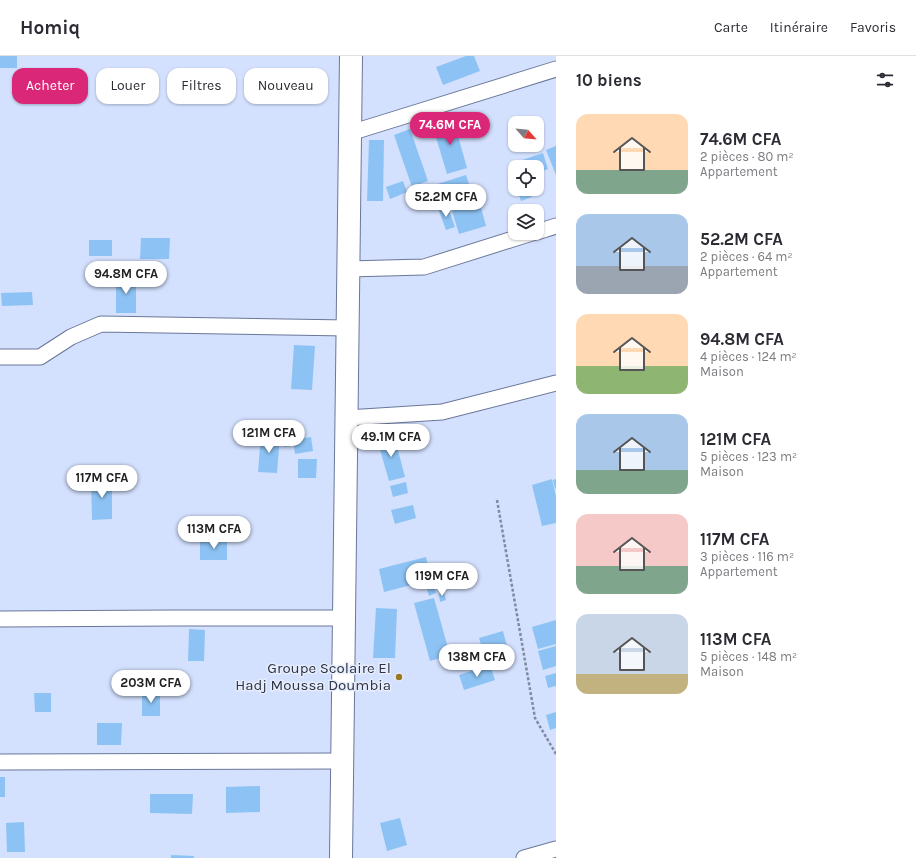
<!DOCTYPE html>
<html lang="fr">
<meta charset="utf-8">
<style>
body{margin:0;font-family:Karla,sans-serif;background:#f2f2f3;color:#2b2b33;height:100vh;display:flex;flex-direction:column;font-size:15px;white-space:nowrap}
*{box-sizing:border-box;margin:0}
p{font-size:13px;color:#7c7c81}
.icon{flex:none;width:22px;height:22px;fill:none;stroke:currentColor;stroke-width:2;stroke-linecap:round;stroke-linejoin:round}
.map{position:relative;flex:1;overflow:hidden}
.details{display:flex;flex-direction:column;background:#fff;width:360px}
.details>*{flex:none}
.hud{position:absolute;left:12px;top:12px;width:380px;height:36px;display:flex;gap:8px}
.needle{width:26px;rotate:117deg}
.controls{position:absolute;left:508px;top:60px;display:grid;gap:8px}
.controls a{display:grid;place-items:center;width:36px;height:36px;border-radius:8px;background:#fff;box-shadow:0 1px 3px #0004;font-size:20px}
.price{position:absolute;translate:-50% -34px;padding:0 9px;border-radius:14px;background:#fff;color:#222;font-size:13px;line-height:26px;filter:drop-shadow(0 1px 2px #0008)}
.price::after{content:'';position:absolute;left:50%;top:24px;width:12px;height:9px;margin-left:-6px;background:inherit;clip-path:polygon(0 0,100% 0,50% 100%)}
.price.current{background:#db2777;color:#fff}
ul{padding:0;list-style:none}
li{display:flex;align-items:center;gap:12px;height:100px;padding:0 20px}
li span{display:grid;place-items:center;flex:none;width:112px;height:80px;border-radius:12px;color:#555}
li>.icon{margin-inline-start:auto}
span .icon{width:48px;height:48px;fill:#fffc;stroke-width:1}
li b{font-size:17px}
h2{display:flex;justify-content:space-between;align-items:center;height:48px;padding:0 20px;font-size:17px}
.tag{padding:0 14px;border-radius:12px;background:#fff;box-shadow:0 1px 3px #0004;font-size:14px;line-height:36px}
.tag.current{background:#db2777;color:#fff}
header{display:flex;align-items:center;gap:24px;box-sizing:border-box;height:56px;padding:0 20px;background:#fff;border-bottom:1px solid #e1e1e2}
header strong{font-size:19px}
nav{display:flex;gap:22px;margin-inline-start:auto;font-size:14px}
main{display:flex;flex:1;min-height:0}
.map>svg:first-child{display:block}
.building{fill:#8dc3f4}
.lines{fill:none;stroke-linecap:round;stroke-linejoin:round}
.street-casing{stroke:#697799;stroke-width:17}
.secondary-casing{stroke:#697799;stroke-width:24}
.path{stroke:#808aa0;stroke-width:2.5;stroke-dasharray:3 2;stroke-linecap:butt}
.street{stroke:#fff;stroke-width:15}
.secondary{stroke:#fff;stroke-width:22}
.poi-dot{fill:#997922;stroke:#e7edfd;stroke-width:1.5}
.labels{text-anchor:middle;stroke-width:3;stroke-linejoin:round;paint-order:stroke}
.poi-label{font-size:15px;fill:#2d3442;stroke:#e7edfd;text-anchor:end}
</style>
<header>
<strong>Homiq</strong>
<nav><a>Carte</a><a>Itinéraire</a><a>Favoris</a></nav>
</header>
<main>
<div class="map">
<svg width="556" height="802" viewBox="0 0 556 802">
<rect width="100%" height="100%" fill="#d3e0fe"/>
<g class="building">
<rect x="0" y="0" width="17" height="12"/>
<polygon points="466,0 474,0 480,15 443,29 436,11"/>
<polygon points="255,13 282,13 282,36 256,37"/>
<polygon points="453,62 467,112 447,118 432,68"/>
<polygon points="410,73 428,125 412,131 394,79"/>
<polygon points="369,84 384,84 383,145 367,145"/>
<polygon points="556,90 556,119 546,94"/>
<polygon points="543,97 548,113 537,117 537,111 514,111 513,107"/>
<polygon points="466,119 472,137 436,148 431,130"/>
<polygon points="403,125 407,136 390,143 386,131"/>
<polygon points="517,133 529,133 532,141 521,145"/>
<polygon points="480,148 486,170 459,178 452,155"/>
<polygon points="447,149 455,171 446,174 438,152"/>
<polygon points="141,182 170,182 169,203 140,203"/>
<rect x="89" y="184" width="23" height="16"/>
<rect x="116" y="221" width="20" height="36"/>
<polygon points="32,236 33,249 2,250 1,237"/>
<polygon points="294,289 315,290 312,334 291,333"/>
<polygon points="261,378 280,379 277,417 258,416"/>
<polygon points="288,378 290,390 284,391 282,379"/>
<polygon points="394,379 405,421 389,425 377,383"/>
<polygon points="311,381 313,395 295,398 293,384"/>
<polygon points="298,403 317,403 316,422 298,422"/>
<polygon points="91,422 112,422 112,463 92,464"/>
<polygon points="552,423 556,440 556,467 542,470 532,429"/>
<polygon points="556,423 556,432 555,433 553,424"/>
<polygon points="406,426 408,437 393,441 390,430"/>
<polygon points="413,449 416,462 395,468 391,454"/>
<rect x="200" y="484" width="27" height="20"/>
<polygon points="426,501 431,524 384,536 379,513"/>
<polygon points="433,528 436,537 429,540 426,530"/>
<polygon points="444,537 446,544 440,546 439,538"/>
<polygon points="434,542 450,599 430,605 414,547"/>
<polygon points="376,552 397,553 395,602 373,602"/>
<polygon points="556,564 556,588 538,593 532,571"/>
<polygon points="189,573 205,574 204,605 188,605"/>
<polygon points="503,575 510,602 482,610 480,604 485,602 479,582"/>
<polygon points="556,590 556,610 543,614 538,595"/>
<polygon points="490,609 495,624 464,634 459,619"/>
<polygon points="556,617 556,630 548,632 545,620"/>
<rect x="142" y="636" width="18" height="24"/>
<polygon points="34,637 51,637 51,656 35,656"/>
<polygon points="556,656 556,672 550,674 546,659"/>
<polygon points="97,667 122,667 121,689 97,689"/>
<rect x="0" y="721" width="5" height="20"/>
<polygon points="260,730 260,756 226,757 226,731"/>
<polygon points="150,738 193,738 192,758 150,757"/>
<polygon points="400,762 407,789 387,795 380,767"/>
<polygon points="24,766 25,796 7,796 6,767"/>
<polygon points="171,799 194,800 194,802 171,802"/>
</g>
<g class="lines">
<g class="street-casing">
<g id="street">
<polyline points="350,77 556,13"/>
<polyline points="537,176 556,170"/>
<polyline points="348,213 424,211 532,177"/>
<polyline points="0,301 40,301 71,281 101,268 348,272"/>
<polyline points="347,362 442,356 556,327"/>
<polyline points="0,563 174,562 344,562"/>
<polyline points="0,706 342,705"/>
<polyline points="524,802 556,793"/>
</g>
</g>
<g class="secondary-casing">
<polyline id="secondary" points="341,802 351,0"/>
</g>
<polyline class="path" points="497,444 535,662 556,698"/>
<use href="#street" class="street"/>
<use href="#secondary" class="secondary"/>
</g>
<circle class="poi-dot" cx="399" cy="621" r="4"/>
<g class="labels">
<g class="poi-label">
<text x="391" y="617">Groupe Scolaire El<tspan x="391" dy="17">Hadj Moussa Doumbia</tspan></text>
</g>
</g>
</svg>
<div class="controls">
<a><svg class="needle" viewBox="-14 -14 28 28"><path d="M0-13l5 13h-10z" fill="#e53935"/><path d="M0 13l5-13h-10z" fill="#7c7c81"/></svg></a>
<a><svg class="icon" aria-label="locate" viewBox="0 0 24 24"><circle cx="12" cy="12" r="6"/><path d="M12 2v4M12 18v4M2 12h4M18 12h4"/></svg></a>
<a><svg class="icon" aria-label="layers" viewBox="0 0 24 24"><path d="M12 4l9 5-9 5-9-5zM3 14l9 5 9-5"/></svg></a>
</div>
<b class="price current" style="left:450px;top:90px">74.6M CFA</b>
<b class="price" style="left:446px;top:162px">52.2M CFA</b>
<b class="price" style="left:126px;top:239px">94.8M CFA</b>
<b class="price" style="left:269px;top:398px">121M CFA</b>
<b class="price" style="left:391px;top:402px">49.1M CFA</b>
<b class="price" style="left:102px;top:443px">117M CFA</b>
<b class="price" style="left:214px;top:494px">113M CFA</b>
<b class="price" style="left:442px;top:541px">119M CFA</b>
<b class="price" style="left:477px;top:622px">138M CFA</b>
<b class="price" style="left:151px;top:648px">203M CFA</b>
<div class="hud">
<a class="tag current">Acheter</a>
<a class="tag">Louer</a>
<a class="tag">Filtres</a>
<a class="tag">Nouveau</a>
</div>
</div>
<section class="details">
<h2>10 biens<svg class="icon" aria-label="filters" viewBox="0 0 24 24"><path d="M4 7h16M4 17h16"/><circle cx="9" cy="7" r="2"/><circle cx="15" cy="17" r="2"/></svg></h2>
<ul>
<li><span style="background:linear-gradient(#ffd9b3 70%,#7fa58c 0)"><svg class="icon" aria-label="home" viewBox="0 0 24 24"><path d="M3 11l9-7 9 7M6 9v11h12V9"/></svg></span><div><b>74.6M CFA</b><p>2 pièces · 80 m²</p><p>Appartement</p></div></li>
<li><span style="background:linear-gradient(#a9c7e8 65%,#9aa5b1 0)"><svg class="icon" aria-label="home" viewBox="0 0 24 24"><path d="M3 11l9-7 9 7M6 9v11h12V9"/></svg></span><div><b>52.2M CFA</b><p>2 pièces · 64 m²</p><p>Appartement</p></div></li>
<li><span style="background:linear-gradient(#ffd9b3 65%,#8fb573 0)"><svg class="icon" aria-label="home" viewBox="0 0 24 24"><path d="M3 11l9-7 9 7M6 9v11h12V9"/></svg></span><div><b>94.8M CFA</b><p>4 pièces · 124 m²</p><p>Maison</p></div></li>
<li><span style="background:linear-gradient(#a9c7e8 70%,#7fa58c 0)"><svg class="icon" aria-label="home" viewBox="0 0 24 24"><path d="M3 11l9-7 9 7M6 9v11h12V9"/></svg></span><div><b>121M CFA</b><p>5 pièces · 123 m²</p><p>Maison</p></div></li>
<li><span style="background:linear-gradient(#f6c9c9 65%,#7fa58c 0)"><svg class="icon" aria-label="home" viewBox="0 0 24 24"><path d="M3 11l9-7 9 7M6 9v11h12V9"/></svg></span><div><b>117M CFA</b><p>3 pièces · 116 m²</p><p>Appartement</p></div></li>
<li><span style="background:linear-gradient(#c9d6e8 75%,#c2b280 0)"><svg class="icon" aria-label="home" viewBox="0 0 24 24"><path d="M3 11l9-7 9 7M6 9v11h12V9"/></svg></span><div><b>113M CFA</b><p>5 pièces · 148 m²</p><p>Maison</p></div></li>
</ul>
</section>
</main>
